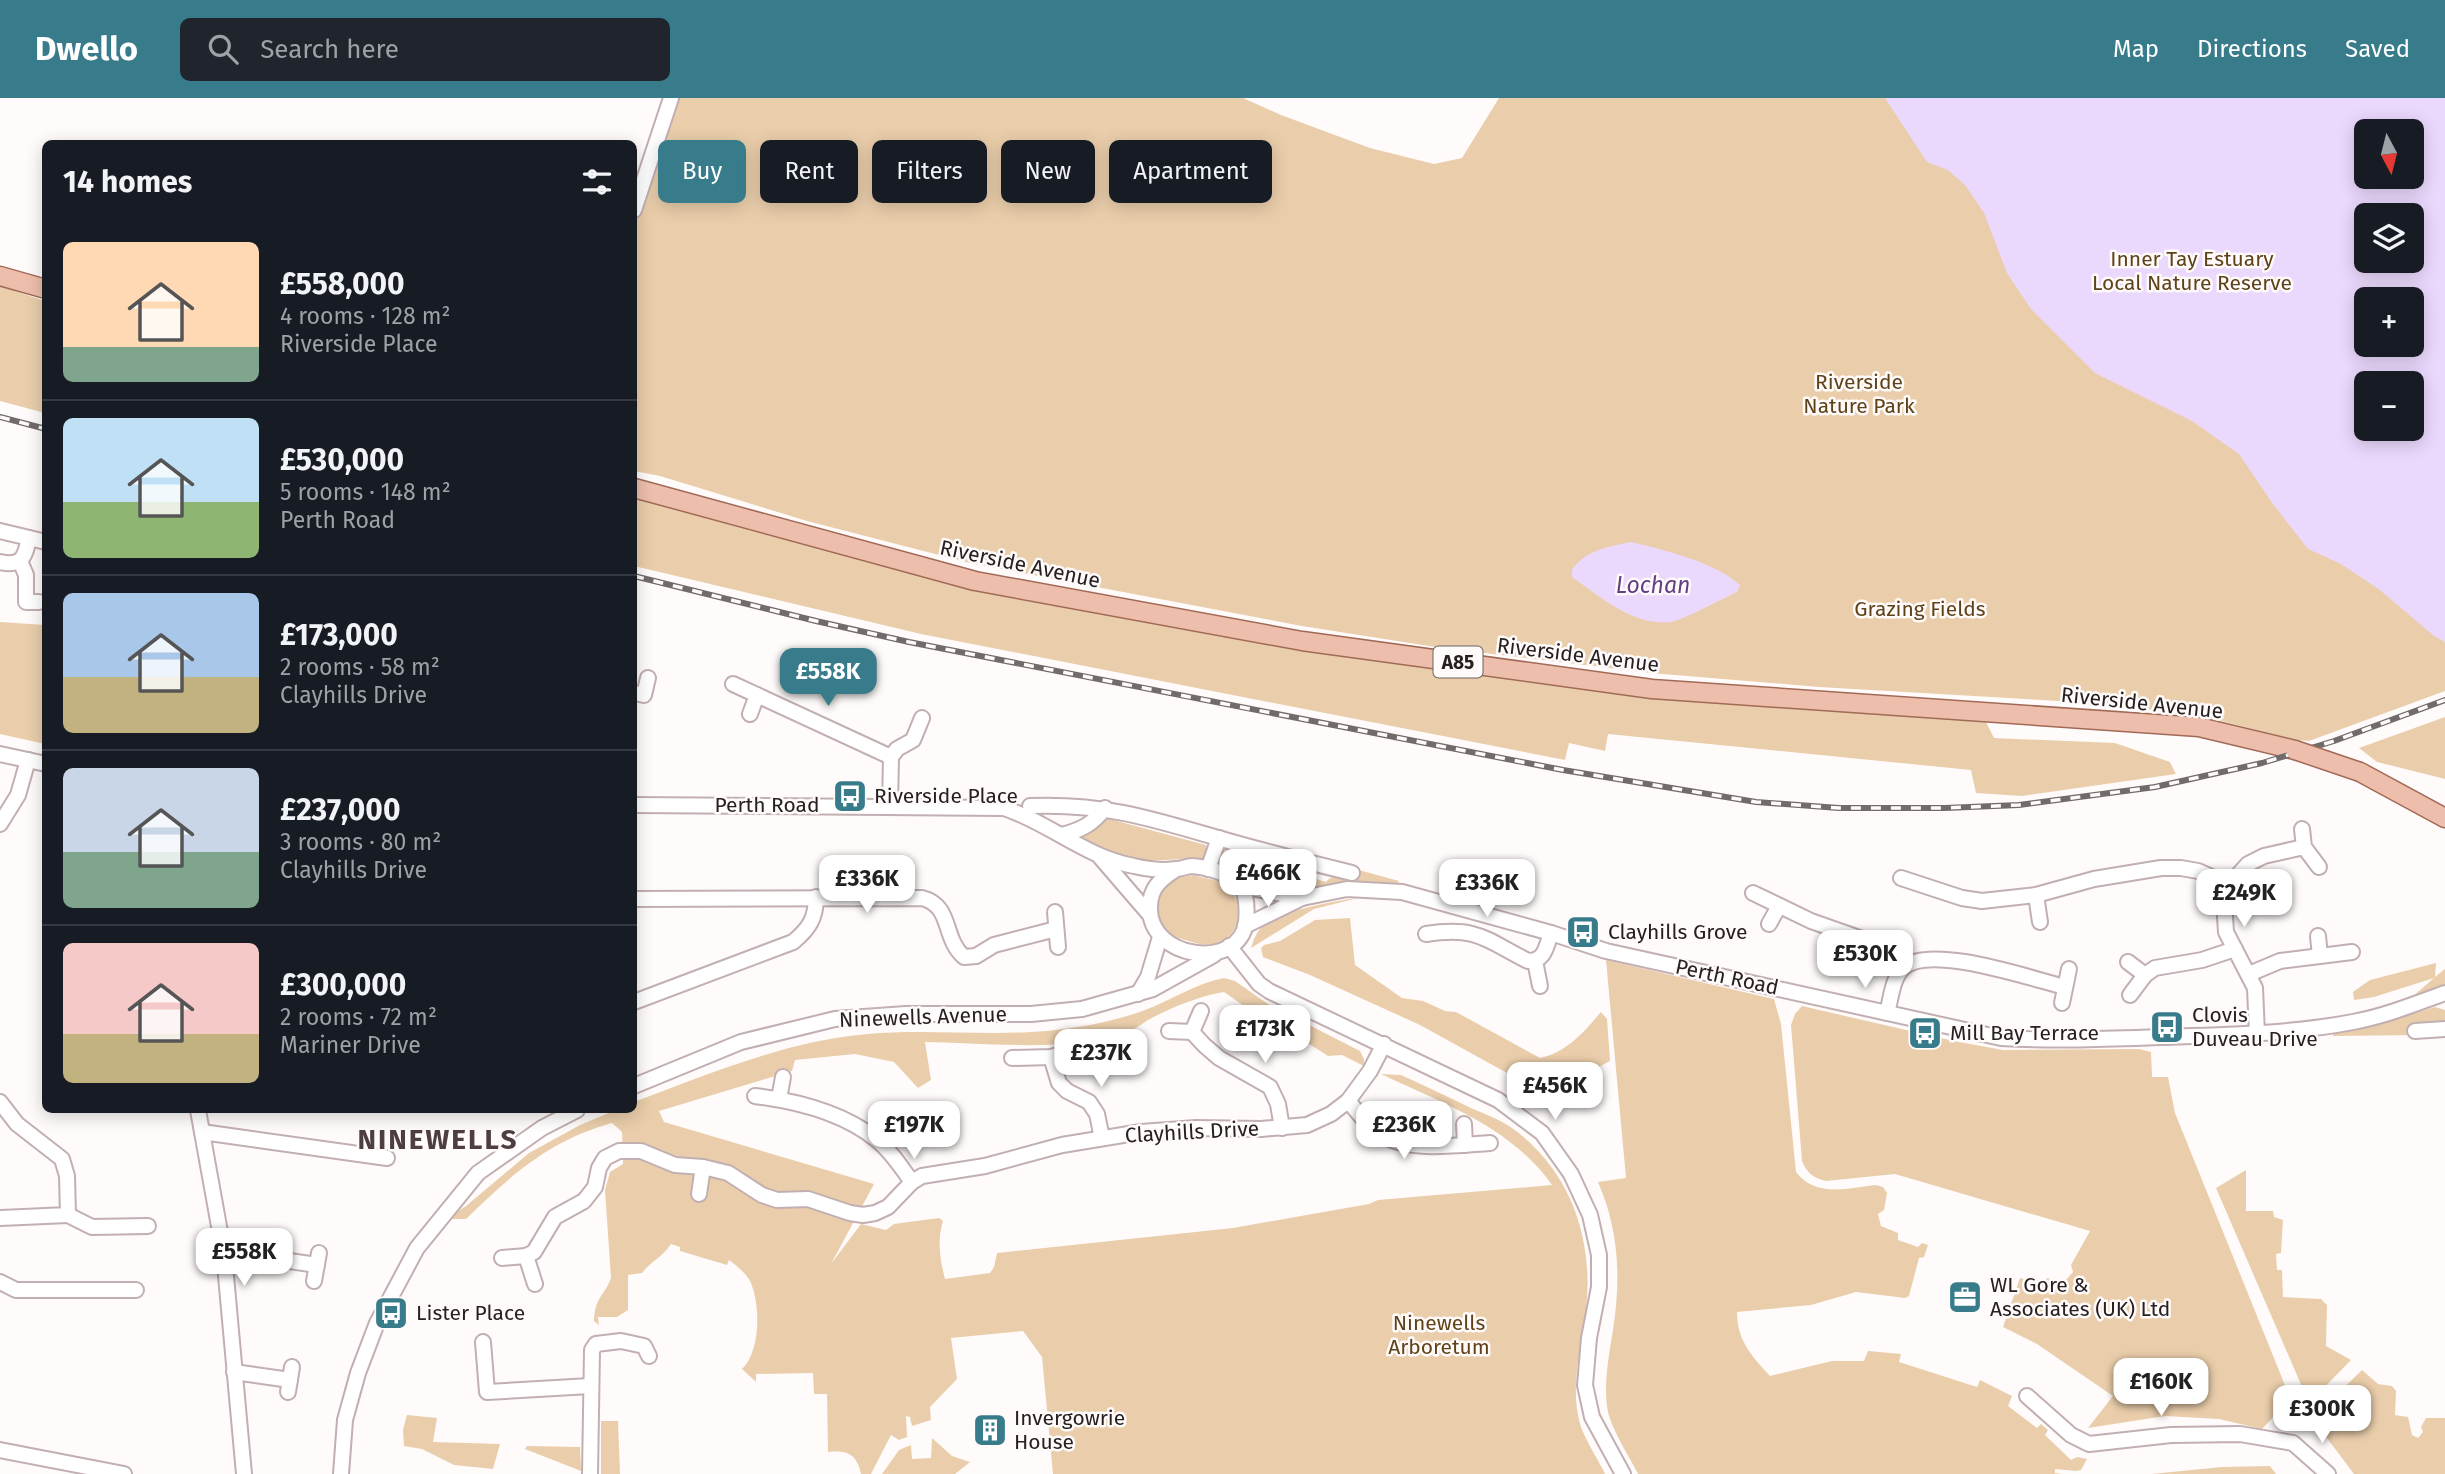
<!DOCTYPE html>
<meta charset="utf-8">
<style>
body{margin:0;font-family:"Fira Sans",sans-serif;background:#20242c;color:#f1f3f6;height:100vh;display:flex;flex-direction:column;font-size:26px;white-space:nowrap}
*{box-sizing:border-box;margin:0}
p{font-size:23px;color:#9ea1a6}
.icon{flex:none;width:38px;height:38px;fill:none;stroke:currentColor;stroke-width:2;stroke-linecap:round;stroke-linejoin:round}
.map{position:relative;flex:1;overflow:hidden}
.sheet{position:absolute;left:42px;top:42px;width:595px;height:973px;display:flex;flex-direction:column;background:#171b24;border-radius:10px;box-shadow:0 4px 18px #0003}
.sheet>*{flex:none}
.guide{position:absolute;left:658px;top:42px;width:665px;height:63px;display:flex;gap:14px}
.needle{width:46px;rotate:173deg}
.fabs{position:absolute;left:2354px;top:21px;display:grid;gap:14px}
.fabs a{display:grid;place-items:center;width:70px;height:70px;border-radius:10px;background:#171b24;box-shadow:0 4px 18px #0003;font-size:35px}
.price{position:absolute;translate:-50% -60px;padding:0 16px;border-radius:14px;background:#fff;color:#222;font-size:23px;line-height:46px;filter:drop-shadow(0 2px 4px #0008)}
.price::after{content:'';position:absolute;left:50%;top:42px;width:21px;height:16px;margin-left:-10px;background:inherit;clip-path:polygon(0 0,100% 0,50% 100%)}
.price.current{background:#387c8b;color:#fff}
ul{padding:0;list-style:none}
li{display:flex;align-items:center;gap:21px;height:175px;padding:0 21px}
li+li{border-top:2px solid #363941}
li span{display:grid;place-items:center;flex:none;width:196px;height:140px;border-radius:10px;color:#555}
li>.icon{margin-inline-start:auto}
span .icon{width:84px;height:84px;fill:#fffc;stroke-width:1}
li b{font-size:30px}
h2{display:flex;justify-content:space-between;align-items:center;height:84px;padding:0 21px;font-size:30px}
.pill{padding:0 24px;border-radius:10px;background:#171b24;box-shadow:0 4px 18px #0003;font-size:24px;line-height:63px}
.pill.current{background:#387c8b;color:#fff}
header{display:flex;align-items:center;gap:42px;box-sizing:border-box;height:98px;padding:0 35px;background:#387c8b;color:#fff}
header strong{font-size:33px}
nav{display:flex;gap:38px;margin-inline-start:auto;font-size:24px}
.search{width:490px;height:63px;background:#20242c;display:flex;align-items:center;gap:18px;box-sizing:border-box;padding:0 24px;border-radius:10px;color:#9ea1a6;font-size:26px}
.map>svg:first-child{display:block}
.green{fill:#eaceab;fill-rule:evenodd}
.water{fill:#ebd9fd;fill-rule:evenodd}
.lines{fill:none;stroke-linecap:round;stroke-linejoin:round}
.minor-casing{stroke:#c2afb1;stroke-width:18}
.major-casing{stroke:#a16a57;stroke-width:21}
.minor{stroke:#fff;stroke-width:14}
.major{stroke:#eebeac;stroke-width:18}
.rail-casing{stroke:#716b6b;stroke-width:6}
.rail{stroke:#fffbfb;stroke-width:3.5;stroke-dasharray:10;stroke-linecap:butt}
.major-bridge-casing{stroke:#a16a57;stroke-width:21;stroke-linecap:butt}
.major-bridge{stroke:#eebeac;stroke-width:18}
.labels{text-anchor:middle;stroke-width:5;stroke-linejoin:round;paint-order:stroke}
.shield{fill:#fffbfb;stroke:#686262;stroke-width:2}
.shield-label{font-size:19px;font-weight:bold;fill:#272021}
.park-label{font-size:21px;fill:#604219;stroke:#fffbfb}
.street-label{font-size:21px;fill:#272021;stroke:#fffbfb}
.poi-label{font-size:21px;fill:#272021;stroke:#fffbfb;text-anchor:start}
.water-label{font-size:23px;font-style:italic;fill:#643d83;stroke:#fffbfb}
.district-label{font-size:28px;font-weight:bold;letter-spacing:2px;fill:#4e3e40;stroke:#fffbfb}
</style>
<header>
<strong>Dwello</strong>
<div class="search"><svg class="icon" aria-label="search" viewBox="0 0 24 24"><circle cx="10" cy="10" r="6"/><path d="M15 15l6 6"/></svg>Search here</div>
<nav><a>Map</a><a>Directions</a><a>Saved</a></nav>
</header>
<div class="map">
<svg width="2445" height="1376" viewBox="0 0 2445 1376">
<rect width="100%" height="100%" fill="#fffbfb"/>
<g class="green">
<path d="M671,0H1243L1281,17L1370,50L1434,66L1462,60L1499,0H2445V593L2309,643L2295,642L2195,616L2076,604L1819,589L1651,575L1435,549L1302,528L970,465L807,423L660,378L634,373V112ZM2366,33H2412V79H2366ZM2366,117H2412V163H2366ZM2366,201H2412V247H2366ZM2366,285H2412V331H2366Z"/>
<polygon points="0,188 45,203 45,315 0,303"/>
<polygon points="634,397 794,443 1098,516 1344,556 1984,620 1994,640 2115,645 2170,664 2176,676 2022,698 1976,695 1971,672 1608,636 1605,653 1569,645 1565,662 921,536 634,468"/>
<polygon points="0,524 45,527 45,646 0,636"/>
<polygon points="2445,619 2445,681 2377,664 2359,650"/>
<polygon points="1106,720 1206,747 1207,753 1203,760 1147,763 1114,756 1079,739"/>
<path d="M1230,748L1236,750L1237,757L1326,784C1332,775 1347,778 1357,778L1359,772L1399,783L1397,786L1349,784L1305,792L1281,790L1255,784L1221,767C1219,757 1221,753 1230,748Z"/>
<path d="M1194,777C1202,780 1213,781 1220,784C1241,795 1245,824 1228,839C1217,848 1205,848 1192,844C1186,842 1177,840 1171,837C1155,829 1153,802 1164,789C1172,780 1182,779 1194,777Z"/>
<path d="M1358,800L1314,811L1251,850C1254,840 1257,833 1265,826C1280,813 1338,802 1358,800Z"/>
<path d="M1350,820L1355,867L1402,900L1423,903L1445,913L1456,914L1540,960C1567,954 1583,935 1601,914L1607,921L1610,963L1547,997L1420,927L1310,877L1263,859L1261,850L1264,847L1280,843L1315,822Z"/>
<path d="M1606,862L1774,901L1781,926L1796,1074C1816,1100 1847,1090 1876,1087L1883,1089L1887,1095L1884,1112L1878,1116L1881,1128L1898,1135V1142L1918,1149L1922,1145L1928,1147L1924,1159L1919,1160L1909,1198L1905,1200L1856,1194L1811,1207L1737,1214C1737,1243 1752,1258 1770,1278L1832,1263H1864L1868,1253L1901,1256L1899,1264L1977,1289L1980,1282L2012,1298L2008,1308L2037,1330L2041,1326L2048,1332L2045,1337L2071,1362L2077,1359L2087,1361L2081,1372L2076,1373L2055,1371V1375L2062,1376H1638C1629,1358 1615,1337 1609,1318C1602,1293 1609,1257 1613,1232C1621,1180 1619,1132 1598,1084L1626,1080Z"/>
<polygon points="2436,865 2435,879 2445,871 2445,887 2411,900 2434,880 2374,899 2354,902 2353,894 2370,882"/>
<path d="M1224,880L1235,883L1268,906L1360,953L1364,961V968L1342,957L1328,958L1300,940L1267,924L1224,894C1199,898 1170,910 1148,922C1140,927 1133,933 1125,936C1071,954 983,945 925,944L931,982L918,990L894,964L855,956L795,962L792,973L659,1013L664,1024L874,1086L831,1166L861,1126L886,1132L894,1126L939,1120L943,1123C937,1142 940,1162 945,1181L990,1175L994,1169L997,1155L1233,1130L1369,1106L1378,1102L1552,1087C1511,1029 1444,1006 1381,976L1401,977C1425,988 1449,999 1473,1011C1487,1017 1504,1023 1516,1033C1572,1075 1594,1144 1586,1212C1581,1249 1569,1292 1581,1329C1587,1345 1598,1361 1605,1376H1053L1042,1259L1023,1233L951,1240L957,1281L930,1309L931,1322L912,1328L910,1319L906,1318L907,1339L899,1342L891,1337L871,1376H861C857,1356 847,1352 828,1354L827,1296H814L813,1275L756,1276V1284L742,1271C761,1253 761,1204 749,1181C744,1174 736,1167 729,1162L727,1167L680,1153V1149L671,1146C663,1159 651,1163 642,1175L628,1177V1212L617,1219H598L599,1227L594,1223C595,1198 604,1199 611,1180L605,1092L610,1074L623,1066L622,1034L612,1025C550,1042 511,1077 466,1121H446L466,1108L529,1055L580,1027L616,1012H634V1004C708,976 787,943 867,936C932,930 998,940 1063,931C1090,928 1120,921 1145,912C1172,902 1196,885 1224,880Z"/>
<path d="M1802,908L1954,943L2003,952L2139,951L2151,954L2152,979H2168L2175,1015L2293,1307L2276,1316L2262,1331L2219,1321L2165,1318L2088,1330L2113,1298L2037,1246L2003,1229L2020,1180L2041,1186L2047,1180L2064,1184L2073,1174L2071,1167L2090,1133L1895,1076L1826,1083C1813,1080 1807,1075 1802,1063L1791,927L1795,916Z"/>
<polygon points="2435,909 2445,912 2445,927 2422,937 2333,938 2333,935 2387,924"/>
<polygon points="2246,1072 2246,1113 2273,1113 2274,1119 2283,1122 2281,1155 2276,1156 2277,1172 2282,1172 2283,1199 2321,1201 2327,1207 2326,1248 2351,1262 2309,1305 2216,1090"/>
<polygon points="2362,1272 2378,1286 2392,1288 2396,1293 2395,1317 2408,1319 2412,1337 2418,1340 2423,1334 2421,1329 2426,1320 2445,1320 2445,1376 2354,1376 2321,1332 2325,1308"/>
<polygon points="407,1317 437,1320 433,1344 500,1346 493,1371 454,1367 422,1351 404,1348 403,1332"/>
<polygon points="601,1323 618,1323 620,1376 601,1376"/>
<polygon points="932,1340 952,1358 970,1364 955,1376 882,1376 899,1352 911,1347 912,1361 931,1360"/>
<polygon points="527,1348 580,1349 581,1373 525,1351"/>
<polygon points="2270,1368 2276,1376 2151,1376 2222,1369"/>
</g>
<g class="water">
<path d="M1885,0H2445V544L2434,538L2380,492L2341,466L2308,451L2273,406L2239,356L2192,323L2095,275L2031,211L2007,175L1984,115L1965,87L1948,72L1927,64ZM2366,33H2412V79H2366ZM2366,117H2412V163H2366ZM2366,201H2412V247H2366ZM2366,285H2412V331H2366Z"/>
<path d="M1631,444C1664,452 1715,464 1740,487L1737,494C1724,500 1683,522 1671,524C1633,528 1602,500 1572,479V472C1585,452 1608,449 1631,444Z"/>
</g>
<g class="lines">
<g class="minor-casing">
<g id="minor">
<polyline points="634,112 671,0"/>
<polyline points="0,433 46,444"/>
<polyline points="20,463 26,477 26,504 39,504"/>
<path d="M0,464C22,469 25,459 29,440"/>
<polyline points="733,586 891,659 897,651 913,642 922,620"/>
<polyline points="634,595 644,597 648,580"/>
<polyline points="750,616 757,597"/>
<polyline points="0,656 46,666"/>
<path d="M634,707L1004,710C1050,725 1085,759 1134,768C1147,771 1164,773 1177,771C1182,771 1187,768 1192,768C1206,769 1233,776 1241,788C1247,797 1247,814 1246,824C1239,874 1148,861 1150,809C1150,790 1160,782 1175,772"/>
<polyline points="890,708 891,659"/>
<path d="M1030,708C1102,705 1150,720 1218,740C1262,753 1307,764 1352,775"/>
<polyline points="0,726 18,697 28,662"/>
<polyline points="2302,731 2304,749 2319,769"/>
<path d="M1062,737C1081,732 1093,726 1105,710"/>
<polyline points="1100,759 1150,817"/>
<polyline points="1208,771 1219,740"/>
<polyline points="1901,780 1962,800 1982,803 2036,797 2094,781 2161,770 2181,770 2198,773 2229,787"/>
<polyline points="1241,788 1302,800"/>
<polyline points="1753,795 1811,823 1882,848 1904,869"/>
<polyline points="2036,797 2040,824"/>
<path d="M634,801L922,800C953,808 942,840 964,859L976,858L994,847L1056,831"/>
<polyline points="1055,814 1058,849"/>
<polyline points="1769,826 1779,808"/>
<path d="M1245,828L1302,800L1347,791L1402,794L1551,835L1606,853L2001,940C2055,943 2108,941 2162,939C2226,937 2290,936 2353,924C2385,918 2415,906 2445,895"/>
<path d="M1426,836C1478,828 1486,842 1528,863C1545,863 1546,849 1551,835"/>
<polyline points="2318,838 2320,858"/>
<polyline points="1229,848 1259,886 1269,893 1498,1002 1542,1035 1571,1076 1590,1117 1599,1157 1599,1189 1589,1240 1585,1287 1592,1319 1623,1376"/>
<polyline points="1535,863 1540,888"/>
<polyline points="2128,864 2145,877"/>
<polyline points="2249,876 2280,863 2352,854"/>
<polyline points="1138,896 1148,879 1160,839"/>
<polyline points="2130,897 2145,877 2155,870 2202,862 2235,851"/>
<path d="M634,904L793,844C809,831 816,820 816,799"/>
<polyline points="2062,905 2069,871"/>
<path d="M1887,915C1891,901 1892,881 1903,870C1929,845 2032,881 2065,889"/>
<polyline points="1169,933 1192,934 1201,913"/>
<polyline points="2415,933 2445,931"/>
<polyline points="1192,934 1204,947 1219,960 1270,989 1278,1006 1282,1030"/>
<polyline points="2257,936 2255,890 2226,834 2224,803 2229,787 2248,766 2264,758 2304,749"/>
<polyline points="1051,959 1059,985 1067,993 1089,1004 1097,1016 1102,1040"/>
<polyline points="1012,960 1051,959 1069,954"/>
<polyline points="634,988 741,944 835,921 906,916 1031,916 1082,911 1153,891 1214,857"/>
<path d="M755,998C796,1003 844,1015 877,1042C891,1053 901,1069 912,1084"/>
<polyline points="779,1001 783,979"/>
<path d="M1348,1003C1359,1015 1369,1030 1383,1038C1411,1054 1458,1047 1490,1045"/>
<polyline points="0,1004 17,1026 62,1061 67,1078 68,1117 0,1120"/>
<polyline points="198,1012 224,1156 244,1376"/>
<polyline points="1464,1026 1465,1047"/>
<polyline points="202,1034 387,1060"/>
<polyline points="699,1096 703,1069"/>
<polyline points="68,1117 92,1129 148,1128"/>
<polyline points="224,1156 234,1155 317,1167"/>
<polyline points="526,1158 535,1186"/>
<polyline points="502,1160 526,1158 534,1154 555,1119 584,1103 595,1089 599,1070 605,1060 619,1053 641,1053 675,1067 703,1069 728,1075 762,1097 777,1102 808,1101 850,1115 863,1117 875,1115 888,1109 912,1084 922,1078 985,1068 1062,1047 1141,1034 1196,1030 1261,1031 1307,1027 1331,1016 1348,1003 1370,973 1384,946"/>
<polyline points="314,1183 319,1155"/>
<polyline points="0,1184 16,1192 136,1192"/>
<polyline points="483,1244 487,1294 590,1288"/>
<polyline points="234,1274 290,1282"/>
<polyline points="288,1294 292,1269"/>
<polyline points="2027,1298 2071,1337 2089,1346 2171,1337 2240,1336 2293,1345 2328,1376"/>
<polyline points="0,1352 124,1376"/>
<polyline points="341,1376 345,1322 358,1275 377,1225 417,1150 478,1075 542,1030 577,1012"/>
<polyline points="590,1376 592,1252 596,1246 621,1243 644,1248 649,1258"/>
</g>
</g>
<g class="major-casing">
<g id="major">
<polyline points="0,178 46,191"/>
<polyline points="634,390 975,483 1302,543 1652,591 2199,629 2295,652"/>
<polyline points="2360,674 2445,720"/>
</g>
</g>
<use href="#minor" class="minor"/>
<use href="#major" class="major"/>
<g class="rail-casing">
<g id="rail">
<polyline points="0,319 46,331"/>
<polyline points="634,478 816,523 909,544 1563,672 1756,704 1839,710 1945,710 2019,707 2155,689 2262,665 2334,643 2445,602"/>
</g>
</g>
<use href="#rail" class="rail"/>
<g class="major-bridge-casing">
<polyline id="major-bridge" points="2295,652 2360,674"/>
</g>
<use href="#major-bridge" class="major-bridge"/>
</g>
<defs>
<g id="bus-square" transform="scale(1.75)"><rect x="-9" y="-9" width="18" height="18" rx="4" fill="#387c8b" stroke="#fffbfb"/><path d="M-5-6H5V4H4V6H2V4H-2V6H-4V4H-5ZM-3.5-4V0h7V-4ZM-3.5 1.2v1.5H-2V1.2ZM2 1.2v1.5H3.5V1.2Z" fill="#fff"/></g>
<g id="office-square" transform="scale(1.75)"><rect x="-9" y="-9" width="18" height="18" rx="4" fill="#387c8b" stroke="#fffbfb"/><path d="M-6-3h4V-5.5h4V-3h4V5H-6ZM-1-4.5V-3h2v-1.5ZM-6 0V1H6V0Z" fill="#fff"/></g>
<g id="building-square" transform="scale(1.75)"><rect x="-9" y="-9" width="18" height="18" rx="4" fill="#387c8b" stroke="#fffbfb"/><path d="M-4-6H4V6H1V3H-1V6H-4ZM-2.5-4.3h1.7v1.8h-1.7ZM.8-4.3h1.7v1.8H.8ZM-2.5-1h1.7V.8h-1.7ZM.8-1h1.7V.8H.8Z" fill="#fff"/></g>
</defs>
<g fill-rule="evenodd">
<use href="#bus-square" x="850" y="698"/>
<use href="#bus-square" x="1583" y="834"/>
<use href="#bus-square" x="2167" y="929"/>
<use href="#bus-square" x="1925" y="935"/>
<use href="#office-square" x="1965" y="1199"/>
<use href="#bus-square" x="391" y="1215"/>
<use href="#building-square" x="990" y="1332"/>
</g>
<g class="labels">
<rect class="shield" x="1433.5" y="548.5" width="49" height="31" rx="5"/>
<g class="shield-label">
<text x="1458" y="571">A85</text>
</g>
<g class="park-label">
<text x="2192" y="168">Inner Tay Estuary<tspan x="2192" dy="24">Local Nature Reserve</tspan></text>
<text x="1859" y="291">Riverside<tspan x="1859" dy="24">Nature Park</tspan></text>
<text x="1920" y="518">Grazing Fields</text>
<text x="1439" y="1232">Ninewells<tspan x="1439" dy="24">Arboretum</tspan></text>
</g>
<g class="street-label">
<text transform="translate(1020 466) rotate(12)" y="7">Riverside Avenue</text>
<text transform="translate(1578 557) rotate(7)" y="7">Riverside Avenue</text>
<text transform="translate(2142 605) rotate(6)" y="7">Riverside Avenue</text>
<text x="767" y="714">Perth Road</text>
<text transform="translate(1727 879) rotate(12)" y="7">Perth Road</text>
<text transform="translate(923 919) rotate(-2)" y="7">Ninewells Avenue</text>
<text transform="translate(1192 1034) rotate(-3)" y="7">Clayhills Drive</text>
</g>
<g class="poi-label">
<text x="874" y="705">Riverside Place</text>
<text x="1608" y="841">Clayhills Grove</text>
<text x="2192" y="924">Clovis<tspan x="2192" dy="24">Duveau Drive</tspan></text>
<text x="1950" y="942">Mill Bay Terrace</text>
<text x="1990" y="1194">WL Gore &amp;<tspan x="1990" dy="24">Associates (UK) Ltd</tspan></text>
<text x="416" y="1222">Lister Place</text>
<text x="1014" y="1327">Invergowrie<tspan x="1014" dy="24">House</tspan></text>
</g>
<g class="water-label">
<text x="1653" y="495">Lochan</text>
</g>
<g class="district-label">
<text x="438" y="1051">NINEWELLS</text>
</g>
</g>
</svg>
<div class="fabs">
<a><svg class="needle" viewBox="-14 -14 28 28"><path d="M0-13l5 13h-10z" fill="#e53935"/><path d="M0 13l5-13h-10z" fill="#9ea1a6"/></svg></a>
<a><svg class="icon" aria-label="layers" viewBox="0 0 24 24"><path d="M12 4l9 5-9 5-9-5zM3 14l9 5 9-5"/></svg></a>
<a>+</a>
<a>−</a>
</div>
<b class="price current" style="left:828px;top:610px">£558K</b>
<b class="price" style="left:1268px;top:811px">£466K</b>
<b class="price" style="left:867px;top:817px">£336K</b>
<b class="price" style="left:1487px;top:821px">£336K</b>
<b class="price" style="left:2244px;top:831px">£249K</b>
<b class="price" style="left:1865px;top:892px">£530K</b>
<b class="price" style="left:1265px;top:967px">£173K</b>
<b class="price" style="left:1101px;top:991px">£237K</b>
<b class="price" style="left:1555px;top:1024px">£456K</b>
<b class="price" style="left:914px;top:1063px">£197K</b>
<b class="price" style="left:1404px;top:1063px">£236K</b>
<b class="price" style="left:244px;top:1190px">£558K</b>
<b class="price" style="left:2161px;top:1320px">£160K</b>
<b class="price" style="left:2322px;top:1347px">£300K</b>
<div class="guide">
<a class="pill current">Buy</a>
<a class="pill">Rent</a>
<a class="pill">Filters</a>
<a class="pill">New</a>
<a class="pill">Apartment</a>
</div>
<section class="sheet">
<h2>14 homes<svg class="icon" aria-label="filters" viewBox="0 0 24 24"><path d="M4 7h16M4 17h16"/><circle cx="9" cy="7" r="2"/><circle cx="15" cy="17" r="2"/></svg></h2>
<ul>
<li><span style="background:linear-gradient(#ffd9b3 75%,#7fa58c 0)"><svg class="icon" aria-label="home" viewBox="0 0 24 24"><path d="M3 11l9-7 9 7M6 9v11h12V9"/></svg></span><div><b>£558,000</b><p>4 rooms · 128 m²</p><p>Riverside Place</p></div></li>
<li><span style="background:linear-gradient(#bfe0f5 60%,#8fb573 0)"><svg class="icon" aria-label="home" viewBox="0 0 24 24"><path d="M3 11l9-7 9 7M6 9v11h12V9"/></svg></span><div><b>£530,000</b><p>5 rooms · 148 m²</p><p>Perth Road</p></div></li>
<li><span style="background:linear-gradient(#a9c7e8 60%,#c2b280 0)"><svg class="icon" aria-label="home" viewBox="0 0 24 24"><path d="M3 11l9-7 9 7M6 9v11h12V9"/></svg></span><div><b>£173,000</b><p>2 rooms · 58 m²</p><p>Clayhills Drive</p></div></li>
<li><span style="background:linear-gradient(#c9d6e8 60%,#7fa58c 0)"><svg class="icon" aria-label="home" viewBox="0 0 24 24"><path d="M3 11l9-7 9 7M6 9v11h12V9"/></svg></span><div><b>£237,000</b><p>3 rooms · 80 m²</p><p>Clayhills Drive</p></div></li>
<li><span style="background:linear-gradient(#f6c9c9 65%,#c2b280 0)"><svg class="icon" aria-label="home" viewBox="0 0 24 24"><path d="M3 11l9-7 9 7M6 9v11h12V9"/></svg></span><div><b>£300,000</b><p>2 rooms · 72 m²</p><p>Mariner Drive</p></div></li>
</ul>
</section>
</div>
